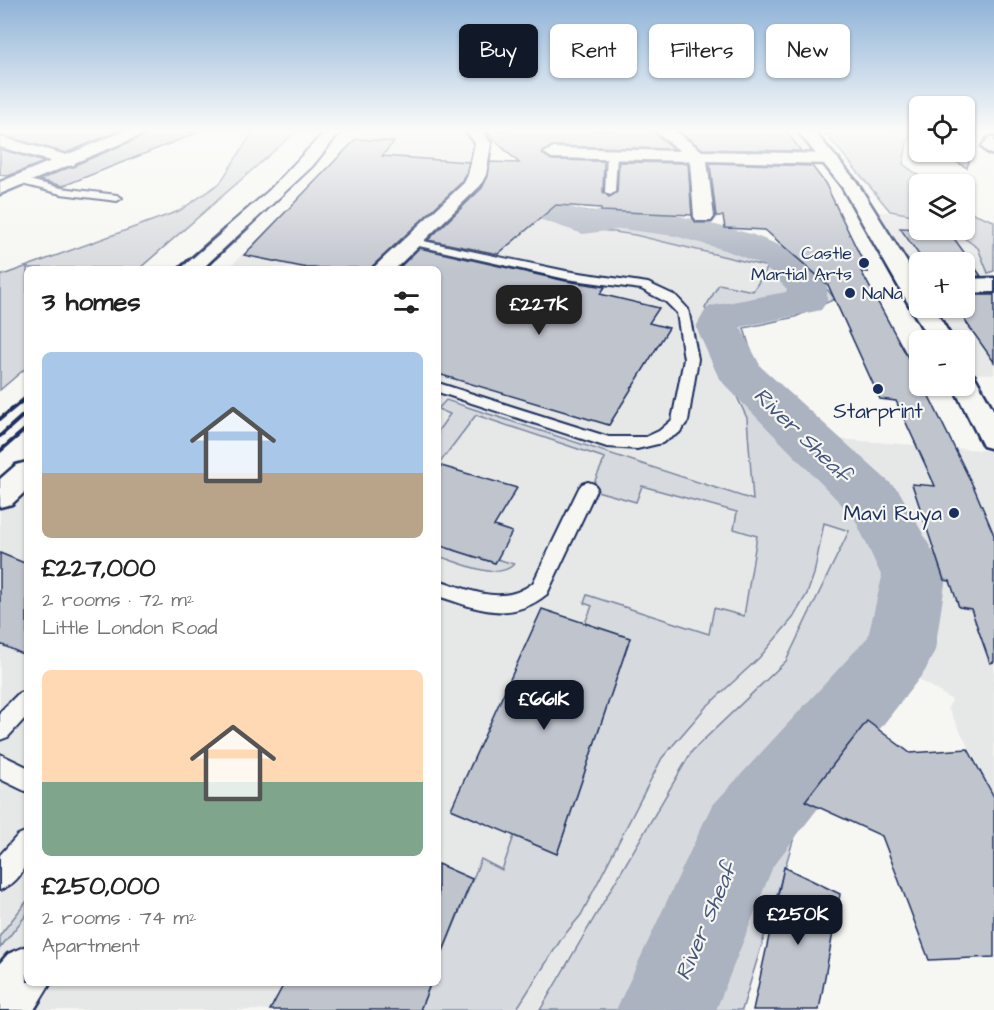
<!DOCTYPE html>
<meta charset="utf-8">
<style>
body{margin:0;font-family:"Architects Daughter",sans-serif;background:#f6f6f6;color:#222;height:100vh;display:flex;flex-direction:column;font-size:22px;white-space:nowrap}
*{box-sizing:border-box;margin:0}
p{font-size:20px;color:#767676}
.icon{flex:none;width:33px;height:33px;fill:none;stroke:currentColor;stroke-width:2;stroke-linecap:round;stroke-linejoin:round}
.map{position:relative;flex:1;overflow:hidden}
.side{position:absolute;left:24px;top:266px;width:417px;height:720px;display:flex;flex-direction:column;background:#fff;border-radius:9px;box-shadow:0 2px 4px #0004}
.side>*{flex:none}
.banner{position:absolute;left:459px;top:24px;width:444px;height:54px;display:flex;gap:12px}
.buttons{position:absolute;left:909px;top:96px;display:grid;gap:12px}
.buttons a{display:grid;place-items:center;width:66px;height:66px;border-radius:9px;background:#fff;box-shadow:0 2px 4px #0004;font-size:30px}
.price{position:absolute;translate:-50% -51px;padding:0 14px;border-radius:12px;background:#111827;color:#fff;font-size:20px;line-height:39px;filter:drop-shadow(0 2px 3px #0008)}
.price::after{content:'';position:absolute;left:50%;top:36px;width:18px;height:14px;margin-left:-9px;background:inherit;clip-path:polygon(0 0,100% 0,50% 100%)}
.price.current{background:#222;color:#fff}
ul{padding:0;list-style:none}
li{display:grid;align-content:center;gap:12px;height:318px;padding:0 18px}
li span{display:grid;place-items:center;height:186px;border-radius:9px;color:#555}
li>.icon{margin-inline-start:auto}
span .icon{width:108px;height:108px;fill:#fffc;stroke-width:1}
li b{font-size:26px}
h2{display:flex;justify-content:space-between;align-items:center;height:72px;padding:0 18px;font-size:26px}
.tag{padding:0 21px;border-radius:9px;background:#fff;box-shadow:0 2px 4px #0004;font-size:21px;line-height:54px}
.tag.current{background:#111827;color:#fff}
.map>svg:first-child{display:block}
.built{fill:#e6e7e7}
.green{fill:#d6d9dd;stroke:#78849e;stroke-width:1.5}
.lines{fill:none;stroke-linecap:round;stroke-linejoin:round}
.river{fill:#abb2c0;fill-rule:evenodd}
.building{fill:#c0c4cd;stroke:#1b2f5e;stroke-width:1.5}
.lane-casing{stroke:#1b2f5e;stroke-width:4}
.street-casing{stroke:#1b2f5e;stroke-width:5}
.primary-casing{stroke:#1b2f5e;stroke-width:5}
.highway-casing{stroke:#1b2f5e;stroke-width:5}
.lane{fill:#f6f6f2;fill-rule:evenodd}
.street{fill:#f6f6f2;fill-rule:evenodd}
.primary{fill:#f6f6f2;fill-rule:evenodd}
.highway{fill:#f6f6f2;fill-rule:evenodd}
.rail-far2{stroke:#1b2f5e;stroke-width:2}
.rail-far1{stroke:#1b2f5e;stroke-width:3}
.rail{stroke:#1b2f5e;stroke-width:4}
.poi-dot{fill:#1b2f5e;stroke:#f6f6f2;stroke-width:2}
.labels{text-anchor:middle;stroke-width:4.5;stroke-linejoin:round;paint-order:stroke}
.far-poi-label{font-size:18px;fill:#1b2f5e;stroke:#f6f6f2;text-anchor:end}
.poi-label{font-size:21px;fill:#1b2f5e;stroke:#f6f6f2}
.water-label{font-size:22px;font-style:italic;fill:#46567b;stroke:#f6f6f2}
</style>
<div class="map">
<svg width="994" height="1010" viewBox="0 0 994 1010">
<rect width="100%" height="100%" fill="#f6f6f2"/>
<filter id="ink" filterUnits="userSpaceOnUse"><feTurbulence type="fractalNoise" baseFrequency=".0167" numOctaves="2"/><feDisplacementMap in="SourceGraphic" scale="12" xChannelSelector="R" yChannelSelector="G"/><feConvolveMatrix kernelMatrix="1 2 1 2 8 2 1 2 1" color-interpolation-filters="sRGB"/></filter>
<g filter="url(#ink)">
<g class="built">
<polygon points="360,130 462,130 469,139 474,156 456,192 525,202 531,211 580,227 635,235 769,267 753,291 705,308 702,327 747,418 753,500 849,531 840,578 786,661 692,751 538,1010 0,1010 0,496 27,473 27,982 438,982 438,268 229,268 356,139"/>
<polygon points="723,130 805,130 831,159 748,157"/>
<polygon points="866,210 919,216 920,230 953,230 978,248 988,273 994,277 994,374 965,373 964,340 941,340 922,308 964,308 964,262 920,262 919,303"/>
<polygon points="822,438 994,451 994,795 948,708 952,700 906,671 921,647"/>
</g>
<g class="green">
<polygon points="254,130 298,130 140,268 27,268 27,367 0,390 0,276 179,211 220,183"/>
<polygon points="823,130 914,130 907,143 903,164 930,184 920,184 919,216 890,211"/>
<polygon points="551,203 581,211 636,213 712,229 784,254 811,270 835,299 795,317 744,328 756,369 822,438 903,507 924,575 927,630 921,647 906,671 805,801 742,1010 540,1010 692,751 786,661 849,531 824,523 814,574 807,594 793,618 759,658 705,708 662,758 581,915 562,938 516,1010 420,1010 431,983 438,982 438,964 481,859 502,870 514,836 557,854 630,638 585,623 592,606 584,603 587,595 709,634 714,608 744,616 757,536 734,529 737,512 642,486 636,502 597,491 593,485 605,458 476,415 438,465 438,431 450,414 438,409 446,400 753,500 747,418 730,382 705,308 719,284 753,291 768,267 635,235 580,227 527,209"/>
<polygon points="965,210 994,221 994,271 988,273 978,248 953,230 964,230"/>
<path d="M438,545L495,563L497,559L514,564C497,582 459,562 438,556Z"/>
<polygon points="27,901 27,914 0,948 0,935"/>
</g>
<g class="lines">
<path class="river" d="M535,132L545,134C555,149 545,161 546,177C546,185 550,193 551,201L585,212L621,209L676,215L751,234L789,249L821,277L827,286V301L821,310L740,327L761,367L899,491L937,559L946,577L935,650L925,671L773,866L716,1010H616L711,807L868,637L882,577L854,517L724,384L717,374L696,327L706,309L711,306L786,292L787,289L763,265L725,250L675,236L621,229L583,234L524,214C511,196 516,173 520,152C522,145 520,141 525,134Z"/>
</g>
<g class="building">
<polygon points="0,130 120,130 66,153 0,135"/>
<polygon points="151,130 199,132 63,186 39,180 147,135"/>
<polygon points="484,130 652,130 673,149 552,146 542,154 552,160 604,161 603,192 609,197 617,192 619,162 688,163 692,215 601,211 601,208 556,205 498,254 428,240 482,188 488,176 490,162 519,163"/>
<polygon points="677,130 785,130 801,151 703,149"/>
<polygon points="964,130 978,130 967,168 939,152 964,152"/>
<polygon points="356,139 394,142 382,156 469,162 466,174 462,182 371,268 307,268 244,255"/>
<polygon points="0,149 44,162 8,176 0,175"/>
<polygon points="710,163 812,166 825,183 868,272 861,271 920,380 920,386 924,386 975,490 994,535 994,662 990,663 971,609 959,607 950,581 944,580 912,484 935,486 896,401 880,399 828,285 765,230 725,228 723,216 716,216"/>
<polygon points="900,228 948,230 981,276 964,277 964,262 924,262"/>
<polygon points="419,248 566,281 605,287 600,294 659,308 649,323 669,328 609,425 438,374 438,268 399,268"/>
<polygon points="964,295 994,295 994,362 956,308 964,308"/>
<polygon points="438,465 517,488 494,526 512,532 495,563 438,545"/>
<polygon points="0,553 27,564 27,656 0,644"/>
<polygon points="542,609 630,638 557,854 451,809"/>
<polygon points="867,721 910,753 968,749 994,797 994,957 929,960 882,836 805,801"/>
<polygon points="438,864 472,879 439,961 438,960"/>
<polygon points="784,867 840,894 819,1010 753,1010"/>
<polygon points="285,982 431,982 420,1010 270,1010"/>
</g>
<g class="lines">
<g class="lane-casing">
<g id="lane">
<polygon points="612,151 617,154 615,192 610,195 605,192 607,154"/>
<polygon points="21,178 61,188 117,195 122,198 117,201 61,194 18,183 16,181"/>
<polygon points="414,239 566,271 648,283 676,296 688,309 698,359 688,421 679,433 662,443 637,449 607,447 438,392 438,383 609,437 646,437 659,431 672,420 684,359 677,313 666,302 641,289 566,279 410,244 410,240"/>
<path d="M588,482L594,484L597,488L547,594C510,624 478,609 438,596V580C471,590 502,607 533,583L579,488L582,484Z"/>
<polygon points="27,690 27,716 8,737 0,740 0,712 19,693"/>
<polygon points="0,754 27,767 27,792 0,779"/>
<path d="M27,831C27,857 29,878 0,890V855L18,835Z"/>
</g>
</g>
<g class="street-casing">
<g id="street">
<polygon points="465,130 481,130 491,143 486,175 480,186 396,268 373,268 464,183 468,175 475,143"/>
<polygon points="654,130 673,130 702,151 831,154 839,159 831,164 707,161 714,217 711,221 697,221 694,217 690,161 552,158 544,153 552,148 680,151"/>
<polygon points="994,136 994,155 988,153 982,147 988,138"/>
<polygon points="0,137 74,157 76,161 74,165 68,166 0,147"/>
<polygon points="994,278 994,292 964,293 964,279"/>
<polygon points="27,462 27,490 12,504 0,507 0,479 16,465"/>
<polygon points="27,946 27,982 51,982 34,1010 0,1010 0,963 8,954"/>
</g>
</g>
<g class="primary-casing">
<g id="primary">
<polygon points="797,130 813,130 856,181 920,283 920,308 934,308 953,340 929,340 842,187"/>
<polygon points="964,373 974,375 994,411 994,449 983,446 953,386 964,386"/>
</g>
</g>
<g class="highway-casing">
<polygon id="highway" points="127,130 149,130 146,133 0,194 0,182"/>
</g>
<use href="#lane" class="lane"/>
<use href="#street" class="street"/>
<use href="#primary" class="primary"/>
<use href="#highway" class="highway"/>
<g class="rail-far2">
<polyline points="223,229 268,190 325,130"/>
<polyline points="247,229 313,167 343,130"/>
</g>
<g class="rail-far1">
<polyline points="179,268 225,228"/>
<polyline points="205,268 248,228"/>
</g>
<g class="rail">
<polyline points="0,419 27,397"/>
<polyline points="0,436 27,412"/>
<polyline points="0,451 27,428"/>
</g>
</g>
</g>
<linearGradient id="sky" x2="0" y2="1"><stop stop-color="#8fb3d8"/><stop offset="0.48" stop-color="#fbfbf9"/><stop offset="1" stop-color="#fbfbf9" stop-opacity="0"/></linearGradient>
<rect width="994" height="272" fill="url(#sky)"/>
<g class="poi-dot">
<circle cx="864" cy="263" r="6"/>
<circle cx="850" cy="293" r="6"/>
<circle cx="878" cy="389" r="6"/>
<circle cx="954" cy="513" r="6"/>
</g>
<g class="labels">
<g class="far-poi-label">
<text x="852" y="259">Castle<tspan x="852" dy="21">Martial Arts</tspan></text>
<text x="862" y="299" text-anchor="start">NaNa</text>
</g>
<g class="poi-label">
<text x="878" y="418">Starprint</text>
<text x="942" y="520" text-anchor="end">Mavi Ruya</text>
</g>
<g class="water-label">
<text transform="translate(803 434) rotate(44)" y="8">River Sheaf</text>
<text transform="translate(705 921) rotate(-67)" y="8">River Sheaf</text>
</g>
</g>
</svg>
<div class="buttons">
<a><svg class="icon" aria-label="locate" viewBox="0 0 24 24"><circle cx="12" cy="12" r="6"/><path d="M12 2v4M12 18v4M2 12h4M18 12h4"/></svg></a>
<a><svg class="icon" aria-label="layers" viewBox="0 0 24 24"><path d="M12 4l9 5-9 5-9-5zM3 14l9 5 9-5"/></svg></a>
<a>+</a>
<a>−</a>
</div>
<b class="price current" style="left:539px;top:336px">£227K</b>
<b class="price" style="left:544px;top:731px">£661K</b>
<b class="price" style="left:798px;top:946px">£250K</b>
<div class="banner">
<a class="tag current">Buy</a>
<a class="tag">Rent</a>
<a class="tag">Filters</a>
<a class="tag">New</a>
</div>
<section class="side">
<h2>3 homes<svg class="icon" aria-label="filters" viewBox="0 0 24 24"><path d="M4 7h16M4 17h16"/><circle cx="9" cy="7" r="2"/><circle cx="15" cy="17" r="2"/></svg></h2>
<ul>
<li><span style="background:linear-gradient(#a9c7e8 65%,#b9a48a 0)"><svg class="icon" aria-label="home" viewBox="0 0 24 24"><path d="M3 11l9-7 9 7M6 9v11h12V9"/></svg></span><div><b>£227,000</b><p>2 rooms · 72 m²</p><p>Little London Road</p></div></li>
<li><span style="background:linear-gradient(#ffd9b3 60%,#7fa58c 0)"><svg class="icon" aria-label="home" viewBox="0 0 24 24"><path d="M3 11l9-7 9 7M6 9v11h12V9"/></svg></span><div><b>£250,000</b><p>2 rooms · 74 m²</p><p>Apartment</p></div></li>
</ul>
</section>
</div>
